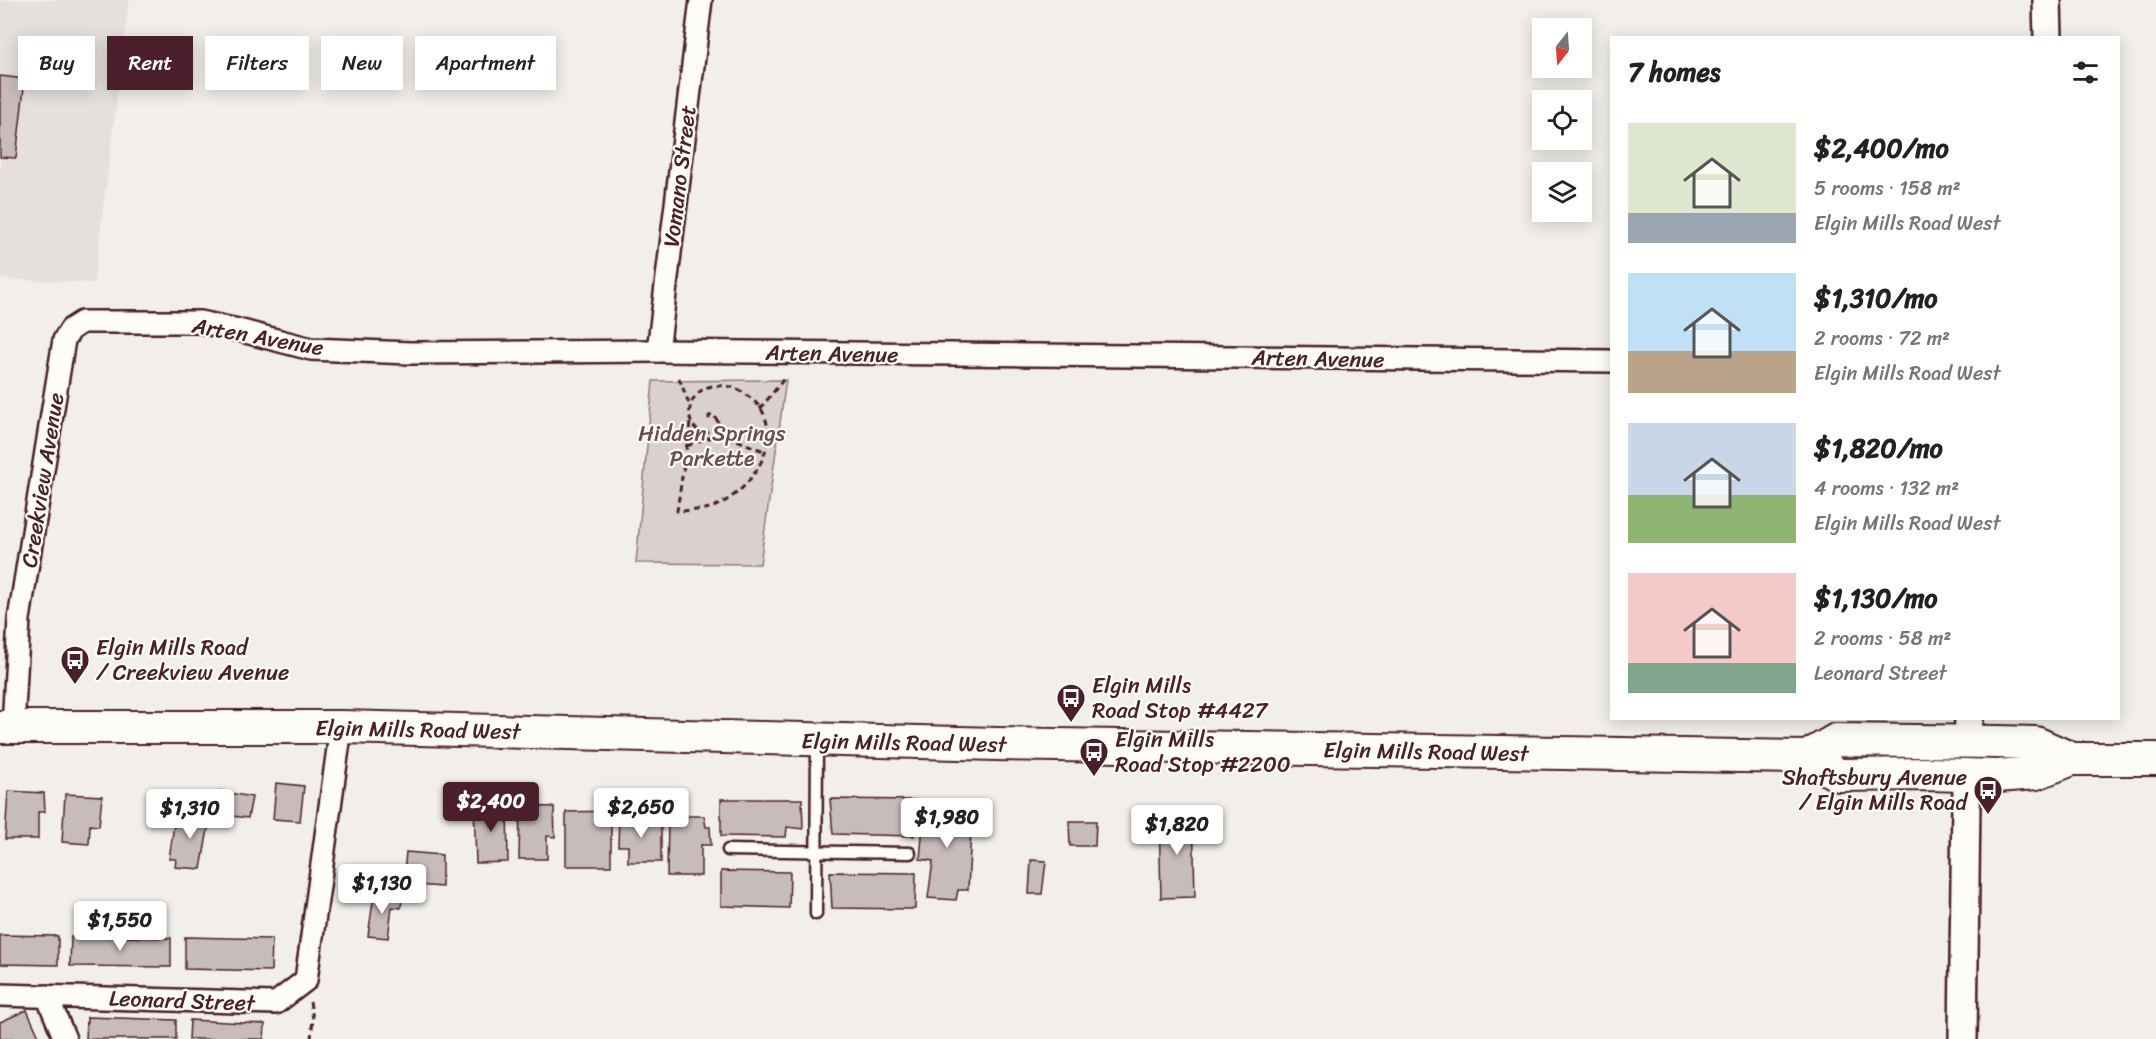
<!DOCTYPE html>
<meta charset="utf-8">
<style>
body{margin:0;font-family:Sriracha,sans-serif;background:#f2f2f2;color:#222;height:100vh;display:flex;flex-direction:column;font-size:22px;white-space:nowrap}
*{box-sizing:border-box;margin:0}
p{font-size:20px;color:#767676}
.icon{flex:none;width:33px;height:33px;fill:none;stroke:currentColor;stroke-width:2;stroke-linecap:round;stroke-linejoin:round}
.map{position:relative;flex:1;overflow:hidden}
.side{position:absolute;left:1610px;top:36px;width:510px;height:684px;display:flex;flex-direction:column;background:#fff;border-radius:0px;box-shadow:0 3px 15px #0003}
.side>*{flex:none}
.hud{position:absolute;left:18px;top:36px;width:570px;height:54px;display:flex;gap:12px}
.needle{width:39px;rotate:197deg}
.tools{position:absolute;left:1532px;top:18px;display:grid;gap:12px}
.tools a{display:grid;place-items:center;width:60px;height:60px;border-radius:0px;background:#fff;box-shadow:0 3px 15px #0003;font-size:30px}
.price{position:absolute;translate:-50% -51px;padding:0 14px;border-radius:6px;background:#fff;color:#222;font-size:20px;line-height:39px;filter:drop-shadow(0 2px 3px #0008)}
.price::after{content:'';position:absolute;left:50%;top:36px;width:18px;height:14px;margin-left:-9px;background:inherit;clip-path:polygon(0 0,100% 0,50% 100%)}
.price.selected{background:#4a1f2b;color:#fff}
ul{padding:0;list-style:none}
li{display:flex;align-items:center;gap:18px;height:150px;padding:0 18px}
li span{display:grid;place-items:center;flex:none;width:168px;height:120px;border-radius:0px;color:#555}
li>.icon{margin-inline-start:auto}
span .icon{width:72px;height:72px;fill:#fffc;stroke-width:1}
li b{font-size:26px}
h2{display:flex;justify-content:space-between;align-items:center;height:72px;padding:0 18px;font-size:26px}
.chip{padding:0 21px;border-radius:0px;background:#fff;box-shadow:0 3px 15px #0003;font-size:21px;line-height:54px}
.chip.selected{background:#4a1f2b;color:#fff}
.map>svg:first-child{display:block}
.built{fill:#e5dfdd}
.green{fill:#d9d0cf;stroke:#92787d;stroke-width:1.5}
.building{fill:#c8bbbb;stroke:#4a1f2b;stroke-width:1.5}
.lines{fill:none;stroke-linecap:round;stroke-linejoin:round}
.service-casing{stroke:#4a1f2b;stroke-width:15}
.minor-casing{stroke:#4a1f2b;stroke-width:26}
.tertiary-casing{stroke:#4a1f2b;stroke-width:32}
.secondary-casing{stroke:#4a1f2b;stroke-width:36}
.path{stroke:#4a1f2b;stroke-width:3;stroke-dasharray:6 4.5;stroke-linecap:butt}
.service{stroke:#fdfcf7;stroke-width:10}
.minor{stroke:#fdfcf7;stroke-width:21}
.tertiary{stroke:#fdfcf7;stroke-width:27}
.secondary{stroke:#fdfcf7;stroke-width:32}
.labels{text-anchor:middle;stroke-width:4.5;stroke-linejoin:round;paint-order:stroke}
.street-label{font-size:22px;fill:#4a1f2b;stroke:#fdfcf7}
.park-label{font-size:22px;fill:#6e4b54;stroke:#fdfcf7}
.poi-label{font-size:22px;fill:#4a1f2b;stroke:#fdfcf7;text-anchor:start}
</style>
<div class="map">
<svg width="2156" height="1039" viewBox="0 0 2156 1039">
<rect width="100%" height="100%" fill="#f2efeb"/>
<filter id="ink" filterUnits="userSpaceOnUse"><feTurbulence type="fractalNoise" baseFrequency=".0167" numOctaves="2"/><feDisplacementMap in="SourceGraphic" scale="12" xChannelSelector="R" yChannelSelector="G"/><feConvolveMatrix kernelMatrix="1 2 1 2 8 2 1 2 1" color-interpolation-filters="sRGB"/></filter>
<g filter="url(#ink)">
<polygon class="built" points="0,0 129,0 94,283 0,279"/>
<polygon class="green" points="786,380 760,564 636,563 653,381"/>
<g class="building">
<polygon points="0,76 25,79 16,158 0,157"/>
<polygon points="276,783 304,786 300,821 273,819"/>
<polygon points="8,791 44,793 45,812 38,812 38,839 5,839"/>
<polygon points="219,791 252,797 248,818 215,814"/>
<polygon points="65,794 102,796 99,826 90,825 89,844 62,842"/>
<polygon points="721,799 802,799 803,829 787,827 786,837 721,836"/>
<polygon points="830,799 915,800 914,836 833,834"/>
<polygon points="925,803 972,808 968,890 958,890 956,900 928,898 933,861 920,859"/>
<polygon points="474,804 507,804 508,862 476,863"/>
<polygon points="520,806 554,807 555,837 547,836 547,859 519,859"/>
<polygon points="194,809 211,812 201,869 175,867 176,859 169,859 175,818 192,820"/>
<polygon points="611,811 611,866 566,866 566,812"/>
<polygon points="1193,815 1195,897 1161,898 1159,816"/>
<polygon points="619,816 644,816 644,821 661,822 661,862 628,862 628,846 618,846"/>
<polygon points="687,816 704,816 706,827 710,827 711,845 701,845 701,876 667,876 668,821 686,820"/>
<polygon points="1069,821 1096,821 1095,846 1070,846"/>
<polygon points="406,852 442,855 442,887 403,884"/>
<polygon points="1031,860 1046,861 1042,894 1029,894"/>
<polygon points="721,871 790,872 789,908 721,906"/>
<polygon points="830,872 916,873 915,909 832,908"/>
<polygon points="374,895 402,898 401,908 392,907 388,938 368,936"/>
<polygon points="0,935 58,936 58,965 0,964"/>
<polygon points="71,936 171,938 171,967 70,966"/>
<polygon points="185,937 272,939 271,971 185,969"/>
<polygon points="27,1010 40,1039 0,1039 0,1022"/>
<polygon points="87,1017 176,1020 176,1039 86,1039"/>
<polygon points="190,1020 265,1024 264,1039 189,1039"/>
</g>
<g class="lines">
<g class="service-casing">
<g id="service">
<polyline points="728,850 910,853"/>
<polyline points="816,914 817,740"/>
</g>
</g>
<g class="minor-casing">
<g id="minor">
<polyline points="658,351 701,0"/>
<polyline points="13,727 19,619 64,340 71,329 82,322 200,322 238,330 311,349 410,353 658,351 1611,361"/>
<polyline points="0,995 276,1003 306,980 341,727"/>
<polyline points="47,996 65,1039"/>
</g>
</g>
<g class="tertiary-casing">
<g id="tertiary">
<polyline points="2047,0 2048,38"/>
<polyline points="1968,742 1969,718"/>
<polyline points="1963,1039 1966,801 1969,776"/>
</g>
</g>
<g class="secondary-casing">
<g id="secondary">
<polyline points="0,727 341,727 997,744 1807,757 1838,775 1929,774 1997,776 2036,773 2072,759 2156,759"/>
<polyline points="1807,757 1836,740 1998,742 2036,743 2072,759"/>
</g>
</g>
<g class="path">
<polyline points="679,378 689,404"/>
<polyline points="760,409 783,380"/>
<path d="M690,423L677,511C689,510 701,511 713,507C745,495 776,455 766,420C762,405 751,398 739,390C731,386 721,385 712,386C679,393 684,444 716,429L718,422L714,415L709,416V422"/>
<path d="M687,446C725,429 728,438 764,451"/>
<polyline points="310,1002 313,1019 311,1039"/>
</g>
<use href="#service" class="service"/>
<use href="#minor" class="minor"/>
<use href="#tertiary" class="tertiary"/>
<use href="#secondary" class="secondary"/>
</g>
</g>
<defs>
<g id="bus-pin" transform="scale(1.5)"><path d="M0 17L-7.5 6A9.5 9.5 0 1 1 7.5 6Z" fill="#4a1f2b" stroke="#fdfcf7"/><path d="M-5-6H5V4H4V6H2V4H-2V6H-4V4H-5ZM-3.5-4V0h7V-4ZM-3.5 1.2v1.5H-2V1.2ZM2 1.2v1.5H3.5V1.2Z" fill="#fff"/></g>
</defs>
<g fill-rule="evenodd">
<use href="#bus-pin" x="75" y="660"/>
<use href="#bus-pin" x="1071" y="698"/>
<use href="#bus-pin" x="1094" y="752"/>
<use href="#bus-pin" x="1988" y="790"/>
</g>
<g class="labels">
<g class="street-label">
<text transform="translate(679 176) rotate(-83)" y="8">Vomano Street</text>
<text transform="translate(258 336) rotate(10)" y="8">Arten Avenue</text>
<text transform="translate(832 353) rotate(1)" y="8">Arten Avenue</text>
<text transform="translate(1318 358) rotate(1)" y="8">Arten Avenue</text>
<text transform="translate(42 480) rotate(-81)" y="8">Creekview Avenue</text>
<text transform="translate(418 729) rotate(1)" y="8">Elgin Mills Road West</text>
<text transform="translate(904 742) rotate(1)" y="8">Elgin Mills Road West</text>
<text transform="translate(1426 751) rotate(1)" y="8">Elgin Mills Road West</text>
<text transform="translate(182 1000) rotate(2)" y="8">Leonard Street</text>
</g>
<g class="park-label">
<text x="712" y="441">Hidden Springs<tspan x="712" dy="25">Parkette</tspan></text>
</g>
<g class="poi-label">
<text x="96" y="655">Elgin Mills Road<tspan x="96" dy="25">/ Creekview Avenue</tspan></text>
<text x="1092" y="693">Elgin Mills<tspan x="1092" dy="25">Road Stop #4427</tspan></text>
<text x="1115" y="747">Elgin Mills<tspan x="1115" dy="25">Road Stop #2200</tspan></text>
<text x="1967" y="785" text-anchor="end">Shaftsbury Avenue<tspan x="1967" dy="25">/ Elgin Mills Road</tspan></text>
</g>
</g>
</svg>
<div class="tools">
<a><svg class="needle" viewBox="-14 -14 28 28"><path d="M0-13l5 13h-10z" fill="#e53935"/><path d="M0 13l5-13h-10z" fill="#767676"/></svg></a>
<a><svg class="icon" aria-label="locate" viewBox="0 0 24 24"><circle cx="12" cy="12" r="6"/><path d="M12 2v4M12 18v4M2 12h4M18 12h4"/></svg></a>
<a><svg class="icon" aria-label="layers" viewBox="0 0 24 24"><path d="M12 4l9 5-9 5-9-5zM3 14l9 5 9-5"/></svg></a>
</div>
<b class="price selected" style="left:491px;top:833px">$2,400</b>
<b class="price" style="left:641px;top:839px">$2,650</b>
<b class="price" style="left:190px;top:840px">$1,310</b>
<b class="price" style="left:947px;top:849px">$1,980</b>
<b class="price" style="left:1177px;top:856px">$1,820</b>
<b class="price" style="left:382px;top:915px">$1,130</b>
<b class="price" style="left:120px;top:952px">$1,550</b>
<div class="hud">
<a class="chip">Buy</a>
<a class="chip selected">Rent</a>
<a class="chip">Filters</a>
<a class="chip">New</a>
<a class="chip">Apartment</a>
</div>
<section class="side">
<h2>7 homes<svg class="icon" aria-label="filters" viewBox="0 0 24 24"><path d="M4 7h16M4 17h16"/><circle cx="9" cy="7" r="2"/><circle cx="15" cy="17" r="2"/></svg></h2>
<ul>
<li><span style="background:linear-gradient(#dfe7d0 75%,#9aa5b1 0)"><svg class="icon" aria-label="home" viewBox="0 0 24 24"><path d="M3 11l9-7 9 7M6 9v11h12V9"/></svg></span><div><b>$2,400/mo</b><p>5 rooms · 158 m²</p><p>Elgin Mills Road West</p></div></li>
<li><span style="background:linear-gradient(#bfe0f5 65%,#b9a48a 0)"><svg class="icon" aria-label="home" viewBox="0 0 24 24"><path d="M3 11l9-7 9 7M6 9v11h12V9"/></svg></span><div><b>$1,310/mo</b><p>2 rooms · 72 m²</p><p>Elgin Mills Road West</p></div></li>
<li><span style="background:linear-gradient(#c9d6e8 60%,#8fb573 0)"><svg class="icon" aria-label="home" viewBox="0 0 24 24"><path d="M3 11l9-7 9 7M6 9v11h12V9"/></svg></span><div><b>$1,820/mo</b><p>4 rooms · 132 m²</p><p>Elgin Mills Road West</p></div></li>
<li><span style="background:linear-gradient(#f6c9c9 75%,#7fa58c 0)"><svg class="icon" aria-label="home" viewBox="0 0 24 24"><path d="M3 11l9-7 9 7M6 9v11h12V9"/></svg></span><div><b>$1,130/mo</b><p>2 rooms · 58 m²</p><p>Leonard Street</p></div></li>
</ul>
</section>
</div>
